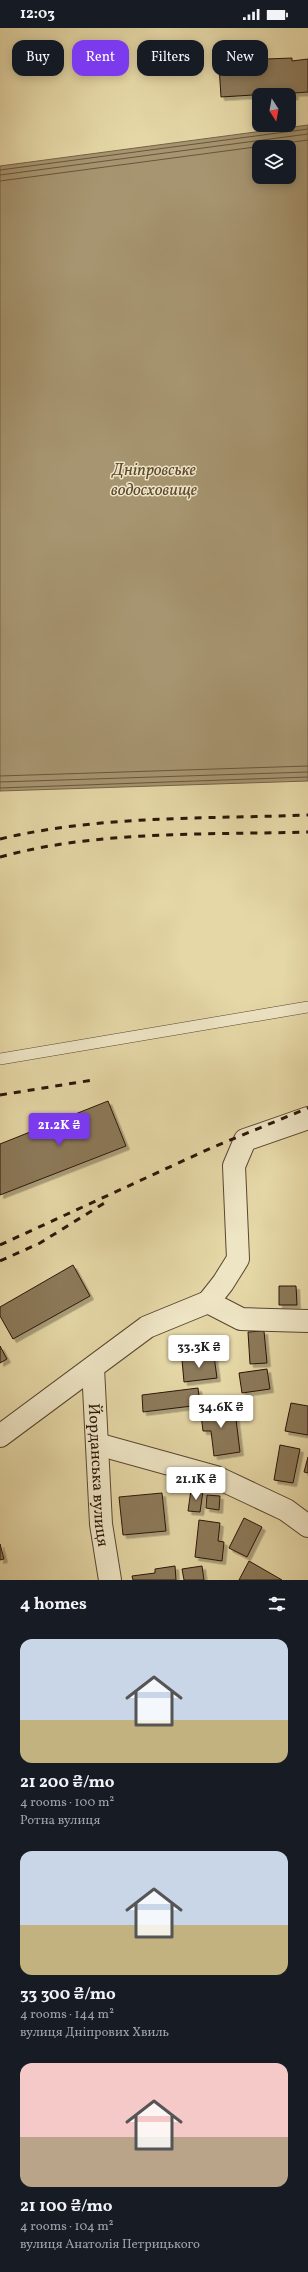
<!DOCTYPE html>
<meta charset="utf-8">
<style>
body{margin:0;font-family:Vollkorn,serif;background:#20242c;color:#f1f3f6;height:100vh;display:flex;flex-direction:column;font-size:15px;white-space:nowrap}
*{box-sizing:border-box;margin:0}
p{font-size:13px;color:#9ea1a6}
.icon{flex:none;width:22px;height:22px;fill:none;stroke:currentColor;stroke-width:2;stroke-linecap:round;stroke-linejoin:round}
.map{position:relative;height:1552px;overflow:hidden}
.details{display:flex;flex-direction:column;background:#171b24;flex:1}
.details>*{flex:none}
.top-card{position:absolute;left:12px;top:12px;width:284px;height:36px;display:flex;gap:8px}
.needle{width:26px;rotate:169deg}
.fabs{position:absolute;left:252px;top:60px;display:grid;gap:8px}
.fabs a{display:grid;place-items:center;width:44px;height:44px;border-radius:8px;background:#171b24;box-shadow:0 2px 10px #0003;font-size:20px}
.price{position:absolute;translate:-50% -34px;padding:0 9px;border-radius:4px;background:#fff;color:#222;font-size:13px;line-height:26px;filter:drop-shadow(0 1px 2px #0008)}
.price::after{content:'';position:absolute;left:50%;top:24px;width:12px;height:9px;margin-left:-6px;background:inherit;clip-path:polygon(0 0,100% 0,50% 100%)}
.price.on{background:#7c3aed;color:#fff}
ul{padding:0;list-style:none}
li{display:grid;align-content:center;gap:8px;height:212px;padding:0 20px}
li span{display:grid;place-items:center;height:124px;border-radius:12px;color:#555}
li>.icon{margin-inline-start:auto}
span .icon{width:72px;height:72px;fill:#fffc;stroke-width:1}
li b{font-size:17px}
h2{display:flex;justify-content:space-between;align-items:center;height:48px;padding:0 20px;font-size:17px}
.pill{padding:0 14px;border-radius:12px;background:#171b24;box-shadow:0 2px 10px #0003;font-size:14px;line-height:36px}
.pill.on{background:#7c3aed;color:#fff}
.status{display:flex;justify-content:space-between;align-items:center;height:28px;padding:0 20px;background:#171b24;direction:ltr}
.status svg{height:11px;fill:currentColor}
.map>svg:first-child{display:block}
.water{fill:#a69570;stroke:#756246;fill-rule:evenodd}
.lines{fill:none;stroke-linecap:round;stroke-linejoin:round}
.shore{stroke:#69553c;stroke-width:1}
.building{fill:#8c7a5a;stroke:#2c1508;filter:url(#shadow)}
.service-casing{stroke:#5a4630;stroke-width:12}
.minor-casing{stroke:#5a4630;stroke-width:24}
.service{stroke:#eee5c5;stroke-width:11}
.minor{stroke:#eee5c5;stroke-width:22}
.rail{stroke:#2c1508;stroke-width:3;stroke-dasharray:7 7;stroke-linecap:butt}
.labels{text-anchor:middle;stroke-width:3;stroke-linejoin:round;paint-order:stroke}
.street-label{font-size:16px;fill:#2c1508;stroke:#eee5c5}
.water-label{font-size:17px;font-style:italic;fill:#5d4832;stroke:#eee5c5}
</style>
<div class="status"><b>12:03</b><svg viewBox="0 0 49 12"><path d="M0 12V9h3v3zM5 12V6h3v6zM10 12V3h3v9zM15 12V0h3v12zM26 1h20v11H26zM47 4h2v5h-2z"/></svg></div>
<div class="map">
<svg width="308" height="1552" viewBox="0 0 308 1552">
<defs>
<filter id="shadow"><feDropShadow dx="3.5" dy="3.5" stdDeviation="0" flood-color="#0004"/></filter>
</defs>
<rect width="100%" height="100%" fill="#e5d7a6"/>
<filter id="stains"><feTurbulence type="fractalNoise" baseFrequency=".005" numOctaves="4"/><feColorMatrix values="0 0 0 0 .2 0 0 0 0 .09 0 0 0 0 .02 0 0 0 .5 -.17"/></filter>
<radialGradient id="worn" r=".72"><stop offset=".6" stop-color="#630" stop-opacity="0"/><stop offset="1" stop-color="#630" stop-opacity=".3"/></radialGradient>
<path class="water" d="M308,97V753L0,763V138ZM259,119H289V149H259Z"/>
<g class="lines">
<g class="shore">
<polyline points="0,142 308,101"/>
<polyline points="0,147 308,106"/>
<polyline points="0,153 308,112"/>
<polyline points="0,748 308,738"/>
<polyline points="0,754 308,744"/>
<polyline points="0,760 308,749"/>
</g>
</g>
<g class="building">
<polygon points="292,30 292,33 308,31 308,64 294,65 295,68 289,69 289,67 269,66 221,69 219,38 266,34 266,31"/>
<polygon points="108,1073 126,1118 0,1167 0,1116"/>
<polygon points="73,1237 90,1268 13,1311 0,1288 0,1279"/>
<polygon points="279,1258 296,1258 297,1277 279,1277"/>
<polygon points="264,1303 267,1335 250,1336 248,1304"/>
<polygon points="0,1318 7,1331 0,1335"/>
<polygon points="214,1328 217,1350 184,1354 182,1332"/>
<polygon points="267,1341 270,1361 242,1365 239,1345"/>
<polygon points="198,1360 200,1377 143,1384 142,1367"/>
<polygon points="291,1375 308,1378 308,1407 285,1403"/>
<polygon points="226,1376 227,1384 235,1383 240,1424 214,1428 211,1403 203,1403 200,1379"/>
<polygon points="280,1417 300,1421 293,1455 274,1452"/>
<polygon points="308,1429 308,1445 304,1444"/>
<polygon points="191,1462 203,1463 200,1484 188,1483"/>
<polygon points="162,1465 166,1503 123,1507 119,1469"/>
<polygon points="207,1467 220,1468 219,1482 206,1480"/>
<polygon points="244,1490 262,1499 247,1529 229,1520"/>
<polygon points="199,1492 220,1495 218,1513 224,1514 222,1533 195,1529"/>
<polygon points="0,1516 4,1531 0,1532"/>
<polygon points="249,1533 282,1552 239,1552"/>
<polygon points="175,1538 176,1552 133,1552 132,1548 155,1545 155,1541"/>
<polygon points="202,1538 204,1552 184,1552 182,1541"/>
</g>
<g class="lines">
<g class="service-casing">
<polyline id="service" points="0,1031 308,979"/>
</g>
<g class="minor-casing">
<g id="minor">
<polyline points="208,1274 223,1255 238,1231 234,1138 245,1112 308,1090"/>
<path id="s1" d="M93,1340L101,1496L110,1552"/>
<polyline points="0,1408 147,1299 208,1274 241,1291 308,1293"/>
<polyline points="97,1416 216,1449 286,1482 308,1498"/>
</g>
</g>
<use href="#service" class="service"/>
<use href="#minor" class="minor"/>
<g class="rail">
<path d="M0,811C100,787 206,791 308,787"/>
<path d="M0,829C98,802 207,807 308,804"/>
<polyline points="0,1067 93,1052"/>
<polyline points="0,1217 211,1120 308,1080"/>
<polyline points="0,1233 40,1215 106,1174"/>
</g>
</g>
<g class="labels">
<g class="street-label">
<text dy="6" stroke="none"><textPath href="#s1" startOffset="107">Йорданська вулиця</textPath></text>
</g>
<g class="water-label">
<text x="154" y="447">Дніпровське<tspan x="154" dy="20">водосховище</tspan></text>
</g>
</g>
<rect width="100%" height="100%" filter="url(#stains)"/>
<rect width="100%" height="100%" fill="url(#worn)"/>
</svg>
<div class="fabs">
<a><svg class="needle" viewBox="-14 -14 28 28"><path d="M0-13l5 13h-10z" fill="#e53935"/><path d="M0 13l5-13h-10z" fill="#9ea1a6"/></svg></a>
<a><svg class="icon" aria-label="layers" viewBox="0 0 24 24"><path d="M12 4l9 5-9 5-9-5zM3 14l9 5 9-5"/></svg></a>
</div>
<b class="price on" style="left:59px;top:1119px">21.2K ₴</b>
<b class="price" style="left:199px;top:1341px">33.3K ₴</b>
<b class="price" style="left:221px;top:1401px">34.6K ₴</b>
<b class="price" style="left:196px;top:1473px">21.1K ₴</b>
<div class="top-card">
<a class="pill">Buy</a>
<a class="pill on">Rent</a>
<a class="pill">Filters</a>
<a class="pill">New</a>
</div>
</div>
<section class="details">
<h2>4 homes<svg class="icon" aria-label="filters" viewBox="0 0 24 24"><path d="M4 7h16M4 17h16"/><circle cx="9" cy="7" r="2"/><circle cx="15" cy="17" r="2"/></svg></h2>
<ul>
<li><span style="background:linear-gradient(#c9d6e8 65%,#c2b280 0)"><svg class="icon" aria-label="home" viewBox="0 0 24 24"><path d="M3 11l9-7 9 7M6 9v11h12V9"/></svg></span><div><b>21 200 ₴/mo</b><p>4 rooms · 100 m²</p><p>Ротна вулиця</p></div></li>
<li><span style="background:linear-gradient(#c9d6e8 60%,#c2b280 0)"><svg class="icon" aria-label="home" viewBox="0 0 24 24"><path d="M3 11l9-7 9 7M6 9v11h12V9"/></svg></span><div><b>33 300 ₴/mo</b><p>4 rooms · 144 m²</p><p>вулиця Дніпрових Хвиль</p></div></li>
<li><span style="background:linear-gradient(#f6c9c9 60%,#b9a48a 0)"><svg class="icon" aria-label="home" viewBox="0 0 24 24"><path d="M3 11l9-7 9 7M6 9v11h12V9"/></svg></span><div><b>21 100 ₴/mo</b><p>4 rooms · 104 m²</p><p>вулиця Анатолія Петрицького</p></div></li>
</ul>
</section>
